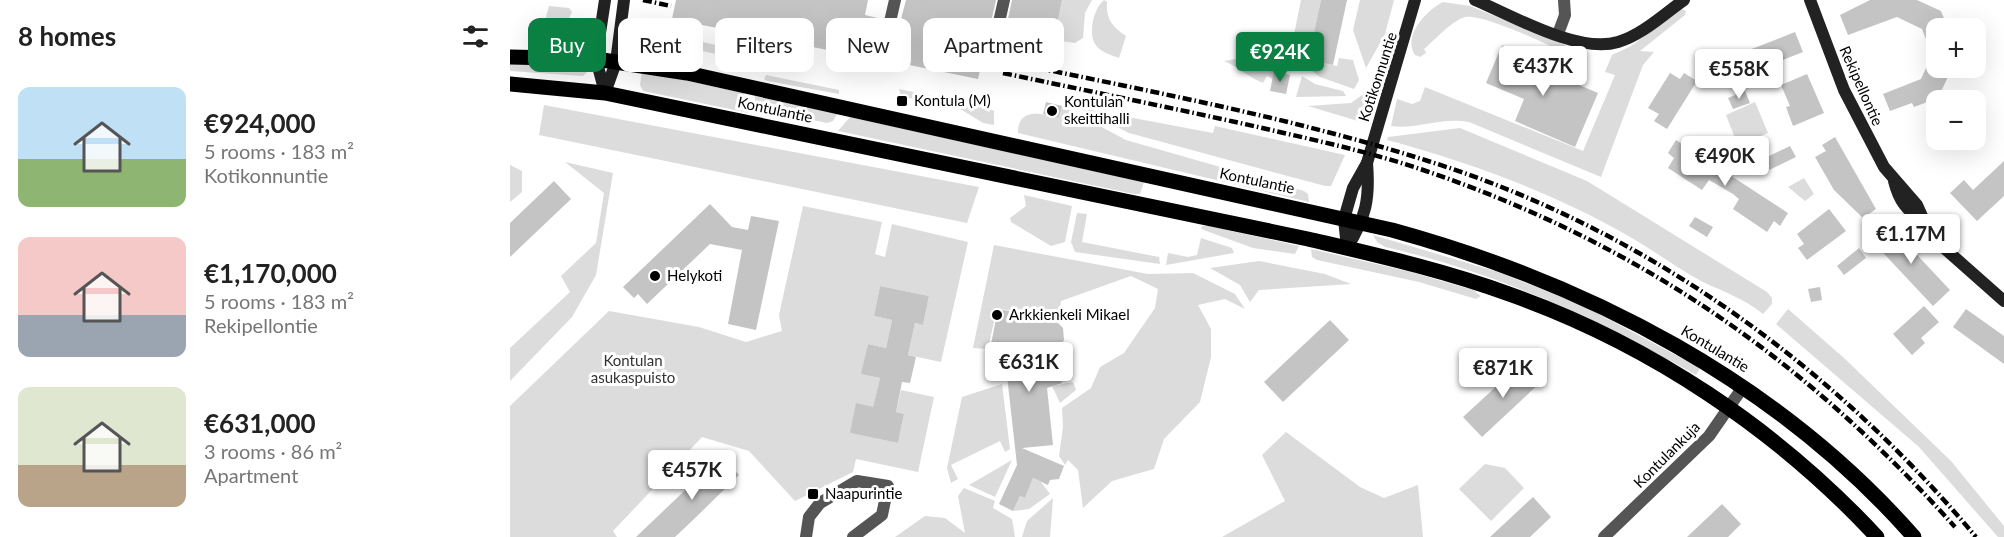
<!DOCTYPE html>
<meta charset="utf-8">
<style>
body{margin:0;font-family:Lato,sans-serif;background:#f2f2f2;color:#222;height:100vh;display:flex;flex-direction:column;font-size:22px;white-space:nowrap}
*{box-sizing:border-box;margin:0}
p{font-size:20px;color:#767676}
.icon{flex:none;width:33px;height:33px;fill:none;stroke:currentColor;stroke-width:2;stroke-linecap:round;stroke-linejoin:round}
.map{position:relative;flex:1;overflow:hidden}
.panel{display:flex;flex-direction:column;background:#fff;width:510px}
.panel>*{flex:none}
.banner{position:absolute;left:18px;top:18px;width:570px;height:54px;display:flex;gap:12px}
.controls{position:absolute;left:1416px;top:18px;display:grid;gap:12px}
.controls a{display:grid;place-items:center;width:60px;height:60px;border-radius:12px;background:#fff;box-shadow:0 6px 24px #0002;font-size:30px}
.price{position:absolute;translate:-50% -51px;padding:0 14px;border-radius:6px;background:#fff;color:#222;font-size:20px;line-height:39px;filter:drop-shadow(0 2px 3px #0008)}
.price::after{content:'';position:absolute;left:50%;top:36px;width:18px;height:14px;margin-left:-9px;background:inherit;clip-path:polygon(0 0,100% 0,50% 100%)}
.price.selected{background:#0b8043;color:#fff}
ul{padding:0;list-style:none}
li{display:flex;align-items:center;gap:18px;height:150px;padding:0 18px}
li span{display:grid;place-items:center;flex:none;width:168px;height:120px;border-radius:12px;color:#555}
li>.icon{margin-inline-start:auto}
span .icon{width:72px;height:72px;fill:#fffc;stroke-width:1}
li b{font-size:26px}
h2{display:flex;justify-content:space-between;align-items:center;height:72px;padding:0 18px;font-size:26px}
.tag{padding:0 21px;border-radius:12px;background:#fff;box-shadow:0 6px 24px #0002;font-size:21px;line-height:54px}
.tag.selected{background:#0b8043;color:#fff}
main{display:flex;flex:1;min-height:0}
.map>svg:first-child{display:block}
.green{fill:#dcdcdc}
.building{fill:#c4c4c4}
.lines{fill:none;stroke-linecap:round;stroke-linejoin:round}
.street{stroke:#555;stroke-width:12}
.secondary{stroke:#222;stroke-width:12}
.primary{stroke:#000;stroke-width:15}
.rail{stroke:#000;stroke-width:4.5;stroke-dasharray:9 3 1.5 3;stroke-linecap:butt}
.poi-dot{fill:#000;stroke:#fff;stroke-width:2}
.labels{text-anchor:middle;stroke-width:6;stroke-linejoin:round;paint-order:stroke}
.street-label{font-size:15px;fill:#000;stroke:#fff}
.poi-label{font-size:15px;fill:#000;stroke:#fff;text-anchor:start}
.park-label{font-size:15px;fill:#333;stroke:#fff}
</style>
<main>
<section class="panel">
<h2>8 homes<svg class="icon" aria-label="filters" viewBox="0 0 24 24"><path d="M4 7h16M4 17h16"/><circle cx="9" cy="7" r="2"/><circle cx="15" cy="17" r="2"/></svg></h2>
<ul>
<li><span style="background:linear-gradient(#bfe0f5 60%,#8fb573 0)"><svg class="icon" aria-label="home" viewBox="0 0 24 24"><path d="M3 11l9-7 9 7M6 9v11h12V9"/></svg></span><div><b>€924,000</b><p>5 rooms · 183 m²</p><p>Kotikonnuntie</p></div></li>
<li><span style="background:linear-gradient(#f6c9c9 65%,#9aa5b1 0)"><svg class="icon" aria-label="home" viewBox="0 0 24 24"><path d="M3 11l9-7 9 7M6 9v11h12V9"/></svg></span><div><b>€1,170,000</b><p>5 rooms · 183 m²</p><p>Rekipellontie</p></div></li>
<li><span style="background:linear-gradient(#dfe7d0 65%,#b9a48a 0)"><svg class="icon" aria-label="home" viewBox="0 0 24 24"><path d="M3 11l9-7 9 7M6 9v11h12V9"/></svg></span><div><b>€631,000</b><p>3 rooms · 86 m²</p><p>Apartment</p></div></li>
</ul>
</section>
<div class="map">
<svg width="1494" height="537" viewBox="0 0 1494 537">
<rect width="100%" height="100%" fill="#fff"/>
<g class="green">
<polygon points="552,0 582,0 575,13 573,38 565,43 544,40"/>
<path d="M594,0L597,2C596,20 603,27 616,36L609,58C601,55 590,52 585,44C578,32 584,8 594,0Z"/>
<polygon points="791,0 811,0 798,60 827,66 829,58 843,60 849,80 844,89 810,77 780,54"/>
<polygon points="850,0 884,0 875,34 856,68 843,30"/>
<path d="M933,2L960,6L1055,45L1056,50L1052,52C1036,43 971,13 955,17C941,21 925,40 914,49L916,53L910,57L905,55C892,36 917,10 933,2Z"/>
<polygon points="39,6 59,8 62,12 56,25 37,35 34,24"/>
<path d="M1172,9L1176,11L1175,15L1130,51L1144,52L1133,65L1091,177L959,122C929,117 907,130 881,126L887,99L902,104L910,101L915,87L1073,151L1105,75L1095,72L1102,55L1121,46Z"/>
<polygon points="68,22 79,28 64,42 48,46 48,40 61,33"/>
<polygon points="147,24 166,36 237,52 220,57 132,38 130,34"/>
<path d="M748,55L763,57L775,65V74L764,71L763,79L757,76L753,83C738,77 729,67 714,61Z"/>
<polygon points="0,64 83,66 73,76 0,71"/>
<polygon points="132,71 234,93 233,103 239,113 133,91 130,85"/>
<polygon points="256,75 329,90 329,94 257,81 254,79"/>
<polygon points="792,76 805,84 833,91 836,96 786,97"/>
<polygon points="389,89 477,107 484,111 484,125 473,123 452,110 391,96"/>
<polygon points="852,95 857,97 848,121 798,106 841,103"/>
<polygon points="245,96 327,114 323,121 317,123 252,109 245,102"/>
<polygon points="1245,102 1258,133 1228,146 1216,115"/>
<polygon points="34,105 469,187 457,223 29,135"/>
<path d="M552,106L616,140L794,191L798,194L799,202L508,133C508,106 533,114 549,118Z"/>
<polygon points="570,108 703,133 705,126 835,155 821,186 815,186 619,133"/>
<polygon points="340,117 634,182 630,194 624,194 328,131"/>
<path d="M950,128L1077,181L1257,292L1262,298V304L1253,314C1235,299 1214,292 1193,282C1166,268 1142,249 1115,234C1041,192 959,162 877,140L878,137Z"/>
<polygon points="55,162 103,173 86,275 62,317 0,381 0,348 60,292 51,276 86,243 94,193"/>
<polygon points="0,165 12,171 12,192 0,202"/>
<polygon points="1294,178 1304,194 1295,201 1278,187"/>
<polygon points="514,195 562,206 555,242 541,246 501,222 500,218 516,206"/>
<polygon points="293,206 372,222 365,254 375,257 382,224 458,242 431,362 398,355 405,323 413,325 419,296 370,286 364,316 382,320 376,348 358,344 352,374 370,378 363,407 340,433 388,443 394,414 386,412 391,390 424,397 408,472 346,459 343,472 285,501 239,451 192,437 103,531 107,537 0,537 0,406 99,311 189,327 236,342 272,331 269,315"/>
<polygon points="567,213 577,214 572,242 649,257 650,264 565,252 561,242"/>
<polygon points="692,226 699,226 789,246 785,254 743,248 691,229"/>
<path d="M863,235L988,272L1070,304L1190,368L1186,375C1087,319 986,272 875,247L867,242Z"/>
<polygon points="691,238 722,248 724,253 656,265 658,253 678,257 687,255"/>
<polygon points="484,245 638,274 683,273 725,294 735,309 715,299 688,305 701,329 701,357 690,402 654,439 644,469 602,481 573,508 568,470 558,460 555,465 549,456 553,427 552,408 581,388 590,367 614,353 645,308 648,289 621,276 551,301 547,324 544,320 487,308 478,349 463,348"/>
<polygon points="801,249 897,271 963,290 971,296 966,299 909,282 807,260 802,257"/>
<polygon points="749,261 815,274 841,284 749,290 740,302 730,285 700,268"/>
<polygon points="1278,309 1334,358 1441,461 1494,526 1494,537 1488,537 1409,447 1266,324"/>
<polygon points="563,382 566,390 550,403 542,386"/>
<polygon points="492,384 500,449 495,452 490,441 441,465 448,479 441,483 437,468 452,397"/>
<polygon points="776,432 850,487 874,498 908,485 913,537 712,537 775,501 752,455"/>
<polygon points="502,460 485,497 459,485"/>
<polygon points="975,464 995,468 1014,488 981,521 949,489"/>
<polygon points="523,478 531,482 540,494 519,509 503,511 510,496 515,498"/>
<polygon points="454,488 485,501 483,508 502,519 505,537 385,537 415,516 435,518 455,533 448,496"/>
<polygon points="543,498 540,537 512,537 517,521"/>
</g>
<g class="building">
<polygon points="166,0 358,0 355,15 372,19 363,59 162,19"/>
<polygon points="396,0 486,0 468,79 380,61"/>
<polygon points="502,0 552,0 544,40 527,37 520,41 516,35 496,28"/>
<polygon points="811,0 837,0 823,65 798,60"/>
<polygon points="1360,0 1407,0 1431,11 1438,28 1426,28 1426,68 1442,68 1428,98 1404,107 1402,103 1380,111 1373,94 1411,79 1422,55 1412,29 1387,17 1338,35 1330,15"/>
<polygon points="1285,32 1293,52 1242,72 1234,52"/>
<polygon points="992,45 1015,55 1012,61 1088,93 1065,147 1005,121 1014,99 976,83"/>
<polygon points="764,71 780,75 776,94 760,91"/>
<polygon points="1160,73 1170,79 1174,73 1187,81 1157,129 1144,121 1149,114 1138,108"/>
<polygon points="1297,74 1314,113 1283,126 1276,107 1280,106 1271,85"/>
<polygon points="1235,91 1240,103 1223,109 1218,98"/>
<polygon points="536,102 552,106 549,118 533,114"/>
<polygon points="1325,137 1366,209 1353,218 1324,190 1305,157 1316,151 1312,145"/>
<polygon points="1166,140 1278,213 1270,226 1264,221 1257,232 1223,209 1229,199 1223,194 1199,180 1192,190 1158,168 1164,158 1158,153"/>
<polygon points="1280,146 1286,157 1255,172 1249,161"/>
<polygon points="1494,161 1494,196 1467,221 1440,193 1454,180 1463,190"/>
<polygon points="44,181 61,199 0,257 0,223"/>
<polygon points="200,204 222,227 238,230 241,216 269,221 246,330 218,324 232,250 200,244 137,304 128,294 124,298 113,287"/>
<polygon points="1319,209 1336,231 1297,260 1288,248 1294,244 1287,234"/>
<polygon points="1185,217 1203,227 1197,237 1179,226"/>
<polygon points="1378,224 1440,290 1423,306 1363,242 1369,237 1367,234"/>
<polygon points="1349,248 1356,258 1334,275 1327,266"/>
<polygon points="370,286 419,296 413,325 405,323 398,355 406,357 400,383 392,382 386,412 394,414 388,443 340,433 346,403 363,407 370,378 351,374 358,344 376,348 382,320 364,316"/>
<polygon points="1310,287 1312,300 1301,302 1298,289"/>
<polygon points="1414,306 1429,322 1411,338 1415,343 1402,355 1383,334"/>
<polygon points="488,309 545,320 553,328 554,340 547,351 551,362 546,363 552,383 537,388 543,445 512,448 554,466 549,479 540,480 538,485 523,478 515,498 510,496 503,511 489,504 507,465 495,358 479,354"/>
<polygon points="1456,309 1494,336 1494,364 1443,327"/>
<polygon points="820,320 839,340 773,402 754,382"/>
<polygon points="1015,360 1033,380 972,437 953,417"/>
<polygon points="211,456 229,475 184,519 165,537 126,537"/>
<polygon points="1023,497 1041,517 1020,537 980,537"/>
<polygon points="1212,504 1231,524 1218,537 1177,537"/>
</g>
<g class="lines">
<g class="street">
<polyline points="494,0 487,31 494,40"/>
<polyline points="1048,34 1055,15 1054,0"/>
<polyline points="371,61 385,0"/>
<polyline points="296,537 299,517 310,503 347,481 378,486 372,515 343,537"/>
<polyline points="1094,537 1199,436 1233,387"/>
</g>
<g class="secondary">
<path d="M965,0C1003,16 1068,54 1108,42C1132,35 1154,14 1174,0"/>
<polyline points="1300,0 1334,90 1374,167 1407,205 1415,223 1433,247 1494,301"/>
<polyline points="95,93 106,62 114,0"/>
<polyline points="95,93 86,59 95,0"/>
<path d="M1384,181C1389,201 1396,210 1414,222"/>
<polyline points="837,248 834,219 843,188 857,163 905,0"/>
<path d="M837,248C856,217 860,199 857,163"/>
</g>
<g class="primary">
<path d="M0,57L86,59L177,73L882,230C1079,284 1268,382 1404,537"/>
<path d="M0,84L95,93L798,239C866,255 933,270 999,294C1138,343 1267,429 1367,537"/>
</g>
<g class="rail">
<polyline points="133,0 161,6"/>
<path d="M495,61C637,91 780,117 918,161C1133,228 1322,365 1466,537"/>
<path d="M493,73C578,91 663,108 748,127C804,140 861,152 916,171C1130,244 1294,359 1445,527"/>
</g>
</g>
<g class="poi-dot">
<rect x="386" y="95" width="12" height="12" rx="3"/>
<circle cx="542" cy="111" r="6"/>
<circle cx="145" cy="276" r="6"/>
<circle cx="487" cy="315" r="6"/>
<rect x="297" y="488" width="12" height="12" rx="3"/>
</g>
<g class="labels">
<g class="street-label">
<text transform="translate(868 77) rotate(-72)" y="5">Kotikonnuntie</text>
<text transform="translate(1351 86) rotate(66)" y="5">Rekipellontie</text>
<text transform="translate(265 110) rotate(12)" y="5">Kontulantie</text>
<text transform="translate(747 181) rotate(12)" y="5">Kontulantie</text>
<text transform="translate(1205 349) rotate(31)" y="5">Kontulantie</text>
<text transform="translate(1157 455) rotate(-45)" y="5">Kontulankuja</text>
</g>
<g class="poi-label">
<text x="404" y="106">Kontula (M)</text>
<text x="554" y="107">Kontulan<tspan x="554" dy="17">skeittihalli</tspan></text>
<text x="157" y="281">Helykoti</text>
<text x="499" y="320">Arkkienkeli Mikael</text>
<text x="315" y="499">Naapurintie</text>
</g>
<g class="park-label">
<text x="123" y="366">Kontulan<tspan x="123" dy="17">asukaspuisto</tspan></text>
</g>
</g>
</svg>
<div class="controls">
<a>+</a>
<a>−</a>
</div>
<b class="price selected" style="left:770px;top:83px">€924K</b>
<b class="price" style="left:1033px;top:97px">€437K</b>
<b class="price" style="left:1229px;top:100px">€558K</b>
<b class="price" style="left:1215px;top:187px">€490K</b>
<b class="price" style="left:1401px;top:265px">€1.17M</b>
<b class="price" style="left:519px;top:393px">€631K</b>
<b class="price" style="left:993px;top:399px">€871K</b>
<b class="price" style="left:182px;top:501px">€457K</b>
<div class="banner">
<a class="tag selected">Buy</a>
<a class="tag">Rent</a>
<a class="tag">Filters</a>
<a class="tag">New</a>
<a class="tag">Apartment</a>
</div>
</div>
</main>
